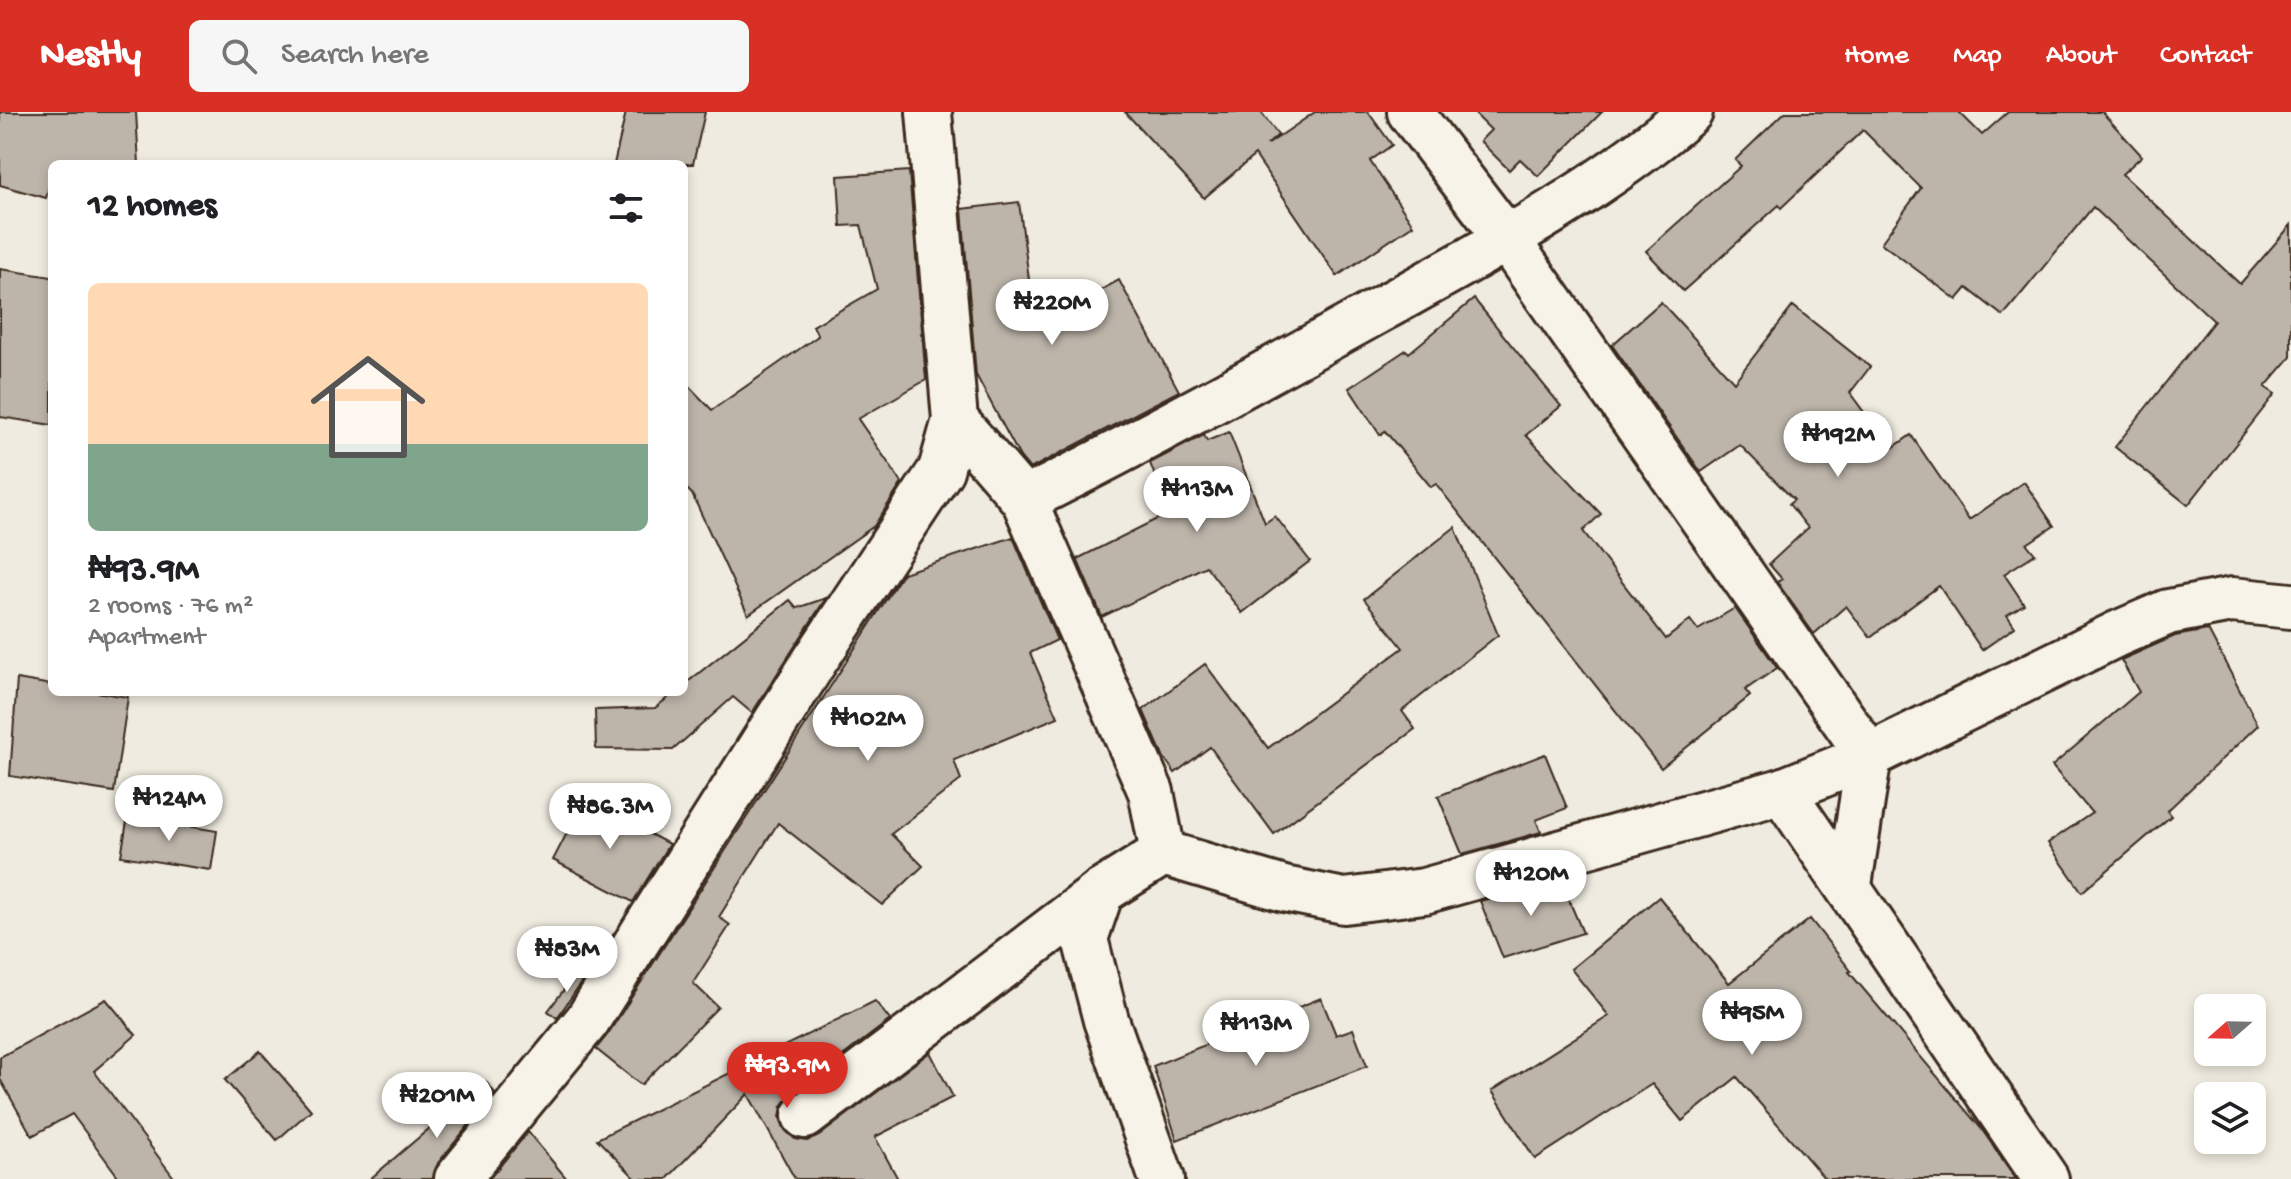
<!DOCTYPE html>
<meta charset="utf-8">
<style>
body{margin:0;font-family:"Gochi Hand",sans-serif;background:#f6f6f6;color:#202124;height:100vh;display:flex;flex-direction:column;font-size:30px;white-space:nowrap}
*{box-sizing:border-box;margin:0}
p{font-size:26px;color:#757577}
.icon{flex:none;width:44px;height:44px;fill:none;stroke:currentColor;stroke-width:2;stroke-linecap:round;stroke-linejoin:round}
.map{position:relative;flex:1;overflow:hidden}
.sheet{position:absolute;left:48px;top:48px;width:640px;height:536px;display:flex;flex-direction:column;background:#fff;border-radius:12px;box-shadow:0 4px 12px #0003}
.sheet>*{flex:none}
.needle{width:52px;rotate:250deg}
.tools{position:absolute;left:2194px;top:882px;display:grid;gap:16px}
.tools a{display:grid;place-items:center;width:72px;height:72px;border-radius:12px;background:#fff;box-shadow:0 4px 12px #0003;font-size:40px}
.price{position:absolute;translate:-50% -68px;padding:0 18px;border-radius:28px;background:#fff;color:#222;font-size:26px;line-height:52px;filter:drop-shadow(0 2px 4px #0008)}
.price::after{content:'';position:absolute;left:50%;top:48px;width:24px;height:18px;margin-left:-12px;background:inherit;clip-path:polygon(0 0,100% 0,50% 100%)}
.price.current{background:#d93025;color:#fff}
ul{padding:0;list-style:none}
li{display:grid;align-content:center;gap:16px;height:424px;padding:0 40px}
li span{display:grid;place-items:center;height:248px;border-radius:12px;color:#555}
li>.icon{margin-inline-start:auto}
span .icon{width:144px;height:144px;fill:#fffc;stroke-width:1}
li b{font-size:34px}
h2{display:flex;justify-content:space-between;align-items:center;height:96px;padding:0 40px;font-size:34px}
header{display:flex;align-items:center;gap:48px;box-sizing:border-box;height:112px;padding:0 40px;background:#d93025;color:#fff}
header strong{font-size:38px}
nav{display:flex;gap:44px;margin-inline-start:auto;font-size:28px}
.search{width:560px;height:72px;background:#f6f6f6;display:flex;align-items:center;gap:20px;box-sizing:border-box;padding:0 28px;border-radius:12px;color:#757577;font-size:30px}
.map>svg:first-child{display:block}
.building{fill:#bdb5aa;stroke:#3b2a1e;stroke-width:2}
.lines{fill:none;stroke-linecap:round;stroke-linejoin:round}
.minor-casing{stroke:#3b2a1e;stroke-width:50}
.minor{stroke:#f7f3e8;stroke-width:44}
</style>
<header>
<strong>Nestly</strong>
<div class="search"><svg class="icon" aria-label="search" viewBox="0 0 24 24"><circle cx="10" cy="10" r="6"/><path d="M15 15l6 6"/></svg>Search here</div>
<nav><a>Home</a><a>Map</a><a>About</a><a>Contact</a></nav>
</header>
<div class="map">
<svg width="2291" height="1067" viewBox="0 0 2291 1067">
<rect width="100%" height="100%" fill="#efebe0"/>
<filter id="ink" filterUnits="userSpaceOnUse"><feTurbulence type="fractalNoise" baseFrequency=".0125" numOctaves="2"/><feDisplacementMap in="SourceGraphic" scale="16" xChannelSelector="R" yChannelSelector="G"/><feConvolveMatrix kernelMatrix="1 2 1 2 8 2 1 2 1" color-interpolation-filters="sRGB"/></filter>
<g filter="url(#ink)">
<g class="building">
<polygon points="0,0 136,0 139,52 52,52 52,64 46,86 0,73"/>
<polygon points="626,0 705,0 693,52 614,52"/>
<polygon points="1125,0 1261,0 1278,23 1267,33 1315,0 1368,0 1392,33 1370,49 1413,113 1337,164 1255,43 1204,86"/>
<polygon points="1473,0 1602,0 1538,64 1520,47 1509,58 1480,29 1491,18"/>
<polygon points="1785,0 1959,0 1982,23 2008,0 2102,0 2142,44 2122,62 2240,172 2291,113 2291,245 2265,275 2275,282 2188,393 2115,335 2214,209 2093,95 2003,204 1967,176 1957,188 1881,131 1921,76 1863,18 1781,96 1779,93 1683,179 1646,139 1741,54 1735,48"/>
<polygon points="909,59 926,268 858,307 902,371 874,414 748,503 692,382 684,374 684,269 712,298 818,224 813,214 877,177 861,113 841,114 838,64"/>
<polygon points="1019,90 1035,214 1119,168 1179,279 1030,357 1020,345 976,263 962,97"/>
<polygon points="0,157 52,165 52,313 0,305"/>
<polygon points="1474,187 1561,294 1526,323 1601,402 1583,419 1666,527 1690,508 1698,518 1735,496 1777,556 1745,578 1750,584 1661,656 1436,372 1431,375 1385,319 1380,323 1349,276 1406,238 1409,241"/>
<polygon points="1661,190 1734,270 1793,194 1870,255 1850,281 1891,337 1911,323 1969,408 2024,370 2054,414 2027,432 2035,442 2004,462 2024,492 2007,503 2015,515 1982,538 1939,474 1870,525 1846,494 1814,522 1777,470 1782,467 1769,452 1808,416 1789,392 1794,388 1740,333 1701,360 1612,233"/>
<polygon points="1229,320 1265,411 1275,404 1310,449 1242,501 1206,454 1102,505 1077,447 1169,401 1150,351 1204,323 1207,329"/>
<polygon points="1455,415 1498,523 1402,599 1415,617 1274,722 1210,635 1175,661 1163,644 1143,598 1205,552 1268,636 1403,536 1364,487"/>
<polygon points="1013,425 1057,528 1030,541 1058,605 954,648 961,668 891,722 923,754 882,793 778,711 719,805 730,813 693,871 718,895 641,973 596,937 608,922 903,461"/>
<polygon points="826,486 752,601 733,585 673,638 596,637 595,598 655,596 675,580 684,580 684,573 790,488 797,496"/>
<polygon points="2208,518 2258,613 2167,699 2171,704 2082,780 2048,731 2092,701 2052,654 2139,580 2121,548 2175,524"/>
<polygon points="17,567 52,573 52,580 96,580 128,585 114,680 10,664"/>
<polygon points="1545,642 1567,696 1536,708 1541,720 1462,742 1438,684"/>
<polygon points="584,688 669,732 633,790 553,748"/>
<polygon points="128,704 217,719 211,758 121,744"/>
<polygon points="1560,767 1583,821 1503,846 1480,789"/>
<polygon points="1659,785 1729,871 1810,807 1851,859 1849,860 1980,1015 2016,1067 1825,1067 1737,965 1682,1009 1652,972 1535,1047 1492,979 1609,904 1571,857"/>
<polygon points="580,856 587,862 557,906 548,899"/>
<polygon points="1321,886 1336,923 1353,917 1367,954 1177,1028 1153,954"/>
<polygon points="106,887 136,923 94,959 175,1067 120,1067 72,1002 32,1024 0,967 0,945"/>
<polygon points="875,889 890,908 790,984 782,994 780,1006 785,1018 795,1027 807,1029 819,1024 930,940 953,985 875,1025 898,1067 795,1067 748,982 667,1067 636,1067 597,1027"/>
<polygon points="260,939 311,998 277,1028 225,968"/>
<polygon points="485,969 495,981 438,1051 433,1067 370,1067"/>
<polygon points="528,1020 567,1067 489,1067"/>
</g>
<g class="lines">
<g class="minor-casing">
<g id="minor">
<polyline points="1410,0 1507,127 1869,644 1849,773"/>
<polyline points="955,308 1024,388 1151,680 1163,741 1101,780 1085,827 1106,908 1162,1067"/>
<path d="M1024,388C1145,328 1264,262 1383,196C1486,139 1601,78 1690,0"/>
<polyline points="1782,679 2046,1067"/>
<polyline points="1163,741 1284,777 1344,789 1424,779 1782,679 1869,644 2117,522 2168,500 2232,488 2291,494"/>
<polyline points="805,1004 1101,780"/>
<polyline points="457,1067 587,909 814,550 941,358 955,308 929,0"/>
</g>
</g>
<use href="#minor" class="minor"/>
</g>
</g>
</svg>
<div class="tools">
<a><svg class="needle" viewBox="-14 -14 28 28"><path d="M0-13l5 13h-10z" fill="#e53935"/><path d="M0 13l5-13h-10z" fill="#757577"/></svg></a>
<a><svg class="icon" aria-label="layers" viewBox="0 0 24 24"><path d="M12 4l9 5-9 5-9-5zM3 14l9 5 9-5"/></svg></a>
</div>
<b class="price" style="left:1052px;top:235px">₦220M</b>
<b class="price" style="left:1838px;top:367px">₦192M</b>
<b class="price" style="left:1197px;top:422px">₦113M</b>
<b class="price" style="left:868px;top:651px">₦102M</b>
<b class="price" style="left:169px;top:731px">₦124M</b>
<b class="price" style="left:610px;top:739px">₦86.3M</b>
<b class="price" style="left:1531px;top:806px">₦120M</b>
<b class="price" style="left:567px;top:882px">₦83M</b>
<b class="price" style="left:1752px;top:945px">₦95M</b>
<b class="price" style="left:1256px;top:956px">₦113M</b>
<b class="price current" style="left:787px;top:998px">₦93.9M</b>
<b class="price" style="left:437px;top:1028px">₦201M</b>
<section class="sheet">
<h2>12 homes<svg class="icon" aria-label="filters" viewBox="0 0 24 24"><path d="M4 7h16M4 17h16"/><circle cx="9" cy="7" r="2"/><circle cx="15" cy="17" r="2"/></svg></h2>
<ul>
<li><span style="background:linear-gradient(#ffd9b3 65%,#7fa58c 0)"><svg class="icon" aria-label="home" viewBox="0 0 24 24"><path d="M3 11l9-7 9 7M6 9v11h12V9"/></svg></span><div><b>₦93.9M</b><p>2 rooms · 76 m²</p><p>Apartment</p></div></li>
</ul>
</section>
</div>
